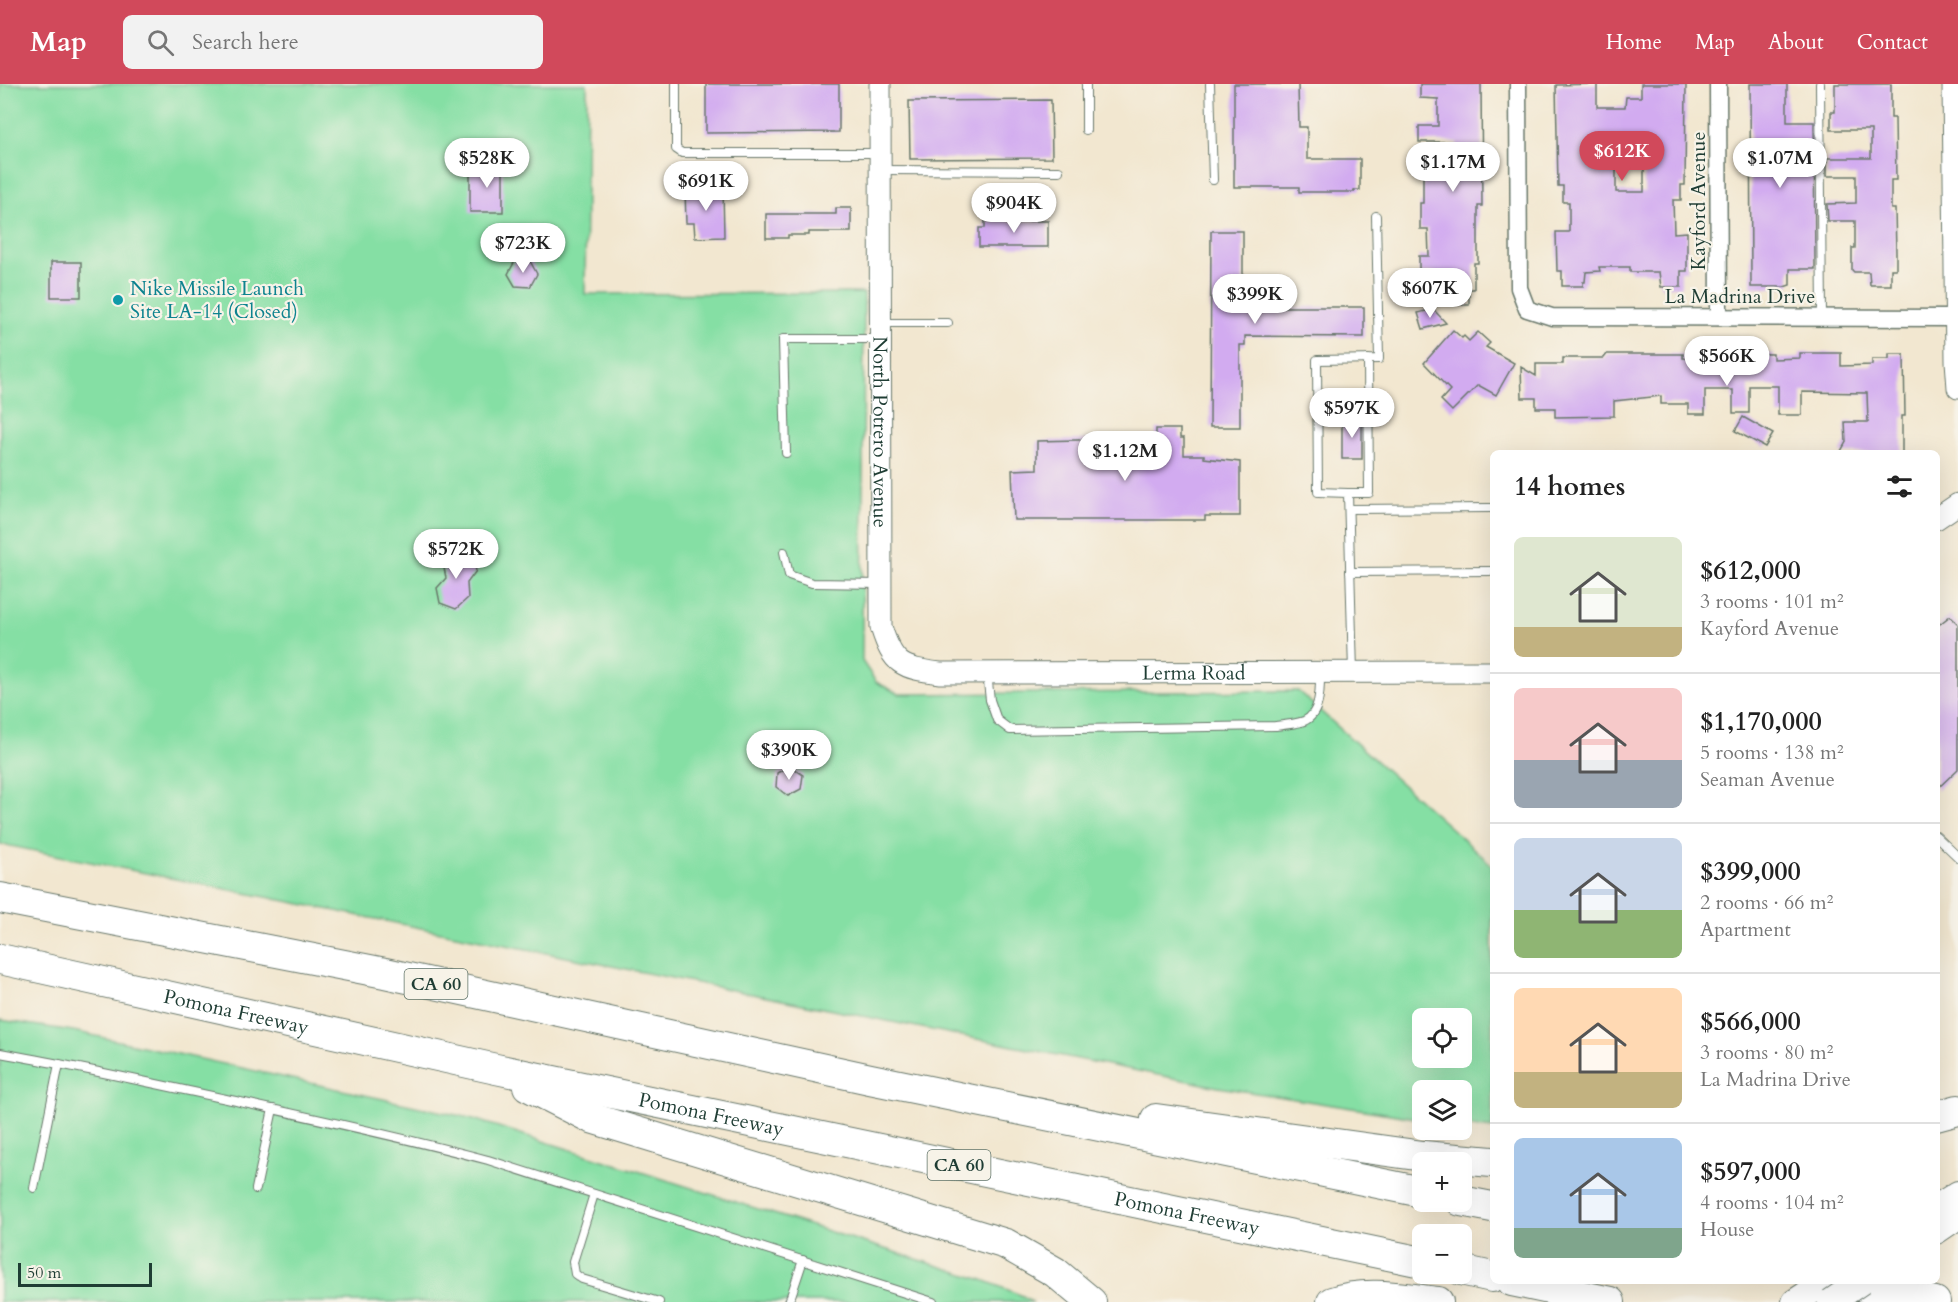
<!DOCTYPE html>
<meta charset="utf-8">
<style>
body{margin:0;font-family:Cardo,serif;background:#f2f2f2;color:#222;height:100vh;display:flex;flex-direction:column;font-size:22px;white-space:nowrap}
*{box-sizing:border-box;margin:0}
p{font-size:20px;color:#767676}
.icon{flex:none;width:33px;height:33px;fill:none;stroke:currentColor;stroke-width:2;stroke-linecap:round;stroke-linejoin:round}
.map{position:relative;flex:1;overflow:hidden}
.details{position:absolute;left:1490px;top:366px;width:450px;height:834px;display:flex;flex-direction:column;background:#fff;border-radius:9px;box-shadow:0 6px 24px #0002}
.details>*{flex:none}
.buttons{position:absolute;left:1412px;top:924px;display:grid;gap:12px}
.buttons a{display:grid;place-items:center;width:60px;height:60px;border-radius:9px;background:#fff;box-shadow:0 6px 24px #0002;font-size:30px}
.scale{position:absolute;left:18px;bottom:15px;width:134px;box-sizing:border-box;padding-left:6px;border:3px solid #1f3d34;border-top:0;font-size:16px;line-height:21px;white-space:nowrap;color:#1f3d34;-webkit-text-stroke:4px #f7f3e8;paint-order:stroke}
.price{position:absolute;translate:-50% -51px;padding:0 14px;border-radius:21px;background:#fff;color:#222;font-size:20px;line-height:39px;filter:drop-shadow(0 2px 3px #0008)}
.price::after{content:'';position:absolute;left:50%;top:36px;width:18px;height:14px;margin-left:-9px;background:inherit;clip-path:polygon(0 0,100% 0,50% 100%)}
.price.current{background:#d1495b;color:#fff}
ul{padding:0;list-style:none}
li{display:flex;align-items:center;gap:18px;height:150px;padding:0 24px}
li+li{border-top:2px solid #e0e0e0}
li span{display:grid;place-items:center;flex:none;width:168px;height:120px;border-radius:9px;color:#555}
li>.icon{margin-inline-start:auto}
span .icon{width:72px;height:72px;fill:#fffc;stroke-width:1}
li b{font-size:26px}
h2{display:flex;justify-content:space-between;align-items:center;height:72px;padding:0 24px;font-size:26px}
header{display:flex;align-items:center;gap:36px;box-sizing:border-box;height:84px;padding:0 30px;background:#d1495b;color:#fff}
header strong{font-size:28px}
nav{display:flex;gap:33px;margin-inline-start:auto;font-size:21px}
.search{width:420px;height:54px;background:#f2f2f2;display:flex;align-items:center;gap:15px;box-sizing:border-box;padding:0 21px;border-radius:9px;color:#767676;font-size:22px}
.map>svg:first-child{display:block}
.green{fill:#85dfa4;stroke:#528e6c;stroke-width:1.5;fill-rule:evenodd}
.building{fill:#d2abf0;fill-rule:evenodd}
.lines{fill:none;stroke-linecap:round;stroke-linejoin:round}
.service-casing{stroke:#69786b;stroke-width:10}
.minor-casing{stroke:#69786b;stroke-width:19}
.tertiary-casing{stroke:#69786b;stroke-width:23}
.primary-casing{stroke:#69786b;stroke-width:28}
.motorway-casing{stroke:#69786b;stroke-width:32}
.service{stroke:#fff;stroke-width:8}
.minor{stroke:#fff;stroke-width:16}
.tertiary{stroke:#fff;stroke-width:21}
.primary{stroke:#fff;stroke-width:26}
.motorway{stroke:#fff;stroke-width:30}
.primary-bridge-casing{stroke:#69786b;stroke-width:28;stroke-linecap:butt}
.primary-bridge{stroke:#fff;stroke-width:26}
.culture-dot{fill:#0f9aa8;stroke:#f7f3e8;stroke-width:2}
.labels{text-anchor:middle;stroke-width:4.5;stroke-linejoin:round;paint-order:stroke}
.shield{fill:#f7f3e8;stroke:#60746a;stroke-width:1.5}
.shield-label{font-size:18px;font-weight:bold;fill:#1f3d34}
.street-label{font-size:20px;fill:#1f3d34;stroke:#f7f3e8}
.culture-label{font-size:20px;fill:#0d838f;stroke:#f7f3e8;text-anchor:start}
</style>
<header>
<strong>Map</strong>
<div class="search"><svg class="icon" aria-label="search" viewBox="0 0 24 24"><circle cx="10" cy="10" r="6"/><path d="M15 15l6 6"/></svg>Search here</div>
<nav><a>Home</a><a>Map</a><a>About</a><a>Contact</a></nav>
</header>
<div class="map">
<svg width="1958" height="1218" viewBox="0 0 1958 1218">
<rect width="100%" height="100%" fill="#f7f3e8"/>
<filter id="ink" filterUnits="userSpaceOnUse"><feTurbulence type="fractalNoise" baseFrequency=".0167" numOctaves="2"/><feDisplacementMap in="SourceGraphic" scale="12" xChannelSelector="R" yChannelSelector="G"/><feConvolveMatrix kernelMatrix="1 2 1 2 8 2 1 2 1" color-interpolation-filters="sRGB"/></filter>
<filter id="wash" filterUnits="userSpaceOnUse"><feTurbulence type="fractalNoise" baseFrequency=".008" numOctaves="4" result="noise"/><feDisplacementMap in="SourceGraphic" scale="24" xChannelSelector="R" yChannelSelector="G"/><feGaussianBlur stdDeviation="1.35" result="paint"/><feColorMatrix in="noise" values="0 0 0 0 0 0 0 0 0 0 0 0 0 0 0 0 0 1.4 0 .05"/><feComposite in="paint" operator="in"/></filter>
<g filter="url(#wash)">
<rect width="100%" height="100%" fill="#f2e7d0"/>
<g class="green">
<path d="M0,0H587L585,210L864,209L862,577L876,598L899,610L1298,607L1492,781V1045L1461,1041V1006H1422V1035L1218,1003L0,760ZM1422,934H1461V974H1422Z"/>
<polygon points="0,936 73,947 470,1034 983,1196 1023,1212 1032,1218 0,1218"/>
</g>
<g id="blocks">
<g class="building">
<polygon points="706,0 839,0 839,48 706,49"/>
<polygon points="1234,0 1298,0 1299,43 1307,43 1307,75 1360,75 1360,106 1354,106 1354,108 1299,108 1299,103 1234,103"/>
<polygon points="1420,0 1481,0 1482,122 1478,122 1478,179 1474,179 1474,205 1469,205 1469,221 1435,221 1435,188 1419,189 1419,172 1429,172 1428,145 1420,145 1420,119 1423,119 1423,85 1457,85 1457,58 1419,58 1419,42 1438,42 1438,15 1420,14"/>
<path d="M1597,0V23H1625L1626,13H1641V0H1686L1685,101H1681V116H1673L1674,149L1687,148V187H1681V203H1661L1659,188H1630V183H1599L1600,187L1586,188L1585,198H1583V202H1562V187H1557L1556,148H1569V118H1563V102H1558L1556,1ZM1616,81H1644V108H1616Z"/>
<polygon points="1750,0 1787,0 1787,38 1814,38 1815,185 1790,185 1790,201 1784,203 1751,203"/>
<polygon points="1835,0 1891,0 1891,34 1895,34 1896,96 1891,96 1891,125 1895,125 1896,169 1896,185 1891,185 1891,201 1870,201 1869,188 1854,188 1852,186 1852,164 1855,164 1855,137 1828,137 1827,120 1856,119 1856,92 1827,92 1827,74 1871,74 1871,46 1831,46 1831,28 1835,28"/>
<polygon points="1051,16 1052,74 910,75 909,17"/>
<polygon points="479,82 503,82 503,128 470,128 470,83 479,83"/>
<polygon points="723,104 724,153 695,154 694,139 686,139 685,105"/>
<polygon points="836,124 851,124 851,148 809,148 809,151 788,151 788,154 766,154 766,130 836,130"/>
<polygon points="985,137 1048,137 1048,163 979,163 979,144 985,144"/>
<polygon points="1211,147 1243,147 1243,223 1364,223 1364,253 1245,252 1245,261 1240,261 1240,343 1210,343"/>
<polygon points="515,177 530,177 537,190 530,203 515,202 508,190"/>
<rect x="51" y="178" width="30" height="35"/>
<polygon points="1433,225 1446,239 1423,245 1418,229"/>
<polygon points="1453,246 1462,254 1464,252 1469,257 1478,248 1490,259 1486,263 1514,279 1496,311 1478,301 1452,327 1441,316 1450,306 1424,279"/>
<polygon points="1711,269 1773,270 1773,275 1800,274 1800,269 1841,269 1841,282 1872,281 1872,275 1889,275 1889,270 1904,270 1905,332 1902,332 1902,369 1840,369 1846,358 1845,338 1868,338 1867,309 1802,308 1802,331 1778,331 1778,302 1749,302 1749,329 1733,329 1733,306 1705,306 1705,330 1688,330 1688,320 1661,320 1661,312 1614,317 1614,332 1555,333 1555,324 1536,324 1536,314 1522,314 1521,283 1536,292 1536,280 1563,280 1563,274 1604,274 1607,270 1683,270 1683,274 1711,275"/>
<polygon points="1743,333 1773,350 1765,363 1735,347"/>
<polygon points="1342,335 1362,336 1362,375 1342,375"/>
<polygon points="1156,345 1180,345 1180,354 1184,354 1184,371 1204,371 1204,374 1240,378 1240,432 1205,432 1205,436 1014,436 1012,386 1037,385 1037,357 1156,354"/>
<polygon points="455,467 473,473 476,487 467,499 468,514 456,525 440,519 437,504 446,494 443,479"/>
<polygon points="1950,532 1958,540 1958,685 1936,706 1936,543"/>
<polygon points="790,682 803,691 801,705 788,712 776,703 777,689"/>
</g>
</g>
</g>
<g filter="url(#ink)">
<use href="#blocks" fill-opacity="0" stroke="#69786b" stroke-width="1.5"/>
<g class="lines">
<g class="service-casing">
<g id="service">
<polyline points="676,0 676,65 682,69 880,69"/>
<polyline points="1086,0 1086,46"/>
<polyline points="1210,0 1213,96"/>
<polyline points="1820,0 1822,233"/>
<polyline points="881,86 1059,87"/>
<polyline points="880,239 948,239"/>
<polyline points="786,369 783,255 880,255"/>
<polyline points="1348,409 1369,409 1368,275"/>
<polyline points="1349,425 1492,424"/>
<polyline points="784,468 789,491 812,499 881,500"/>
<polyline points="1350,488 1492,487"/>
<polyline points="1353,588 1348,409 1318,408 1317,276 1379,275 1376,132"/>
<path d="M987,589L990,616L997,636L1010,646L1275,642C1284,641 1295,640 1304,637C1321,630 1320,604 1320,589"/>
<polyline points="1936,752 1958,773"/>
<path d="M0,969C81,983 160,1001 240,1018C323,1036 406,1054 488,1076L933,1218"/>
<polyline points="34,1104 59,980"/>
<polyline points="256,1105 273,1025"/>
<polyline points="594,1110 573,1178 575,1190 582,1195 659,1218"/>
<polyline points="789,1218 803,1176"/>
</g>
</g>
<g class="minor-casing">
<g id="minor">
<polyline points="1518,0 1519,204 1527,225 1552,233 1955,234"/>
<polyline points="1718,0 1719,233"/>
</g>
</g>
<g class="tertiary-casing">
<g id="tertiary">
<path id="s1" d="M880,0L881,543C893,581 901,584 940,589L1492,588"/>
<polyline points="1953,0 1956,277 1958,304"/>
<polyline points="1936,435 1958,420"/>
</g>
</g>
<g class="primary-casing">
<g id="primary">
<polyline points="1936,1124 1958,1110"/>
<polyline points="1936,1147 1958,1132"/>
<polyline points="1795,1218 1827,1197"/>
</g>
</g>
<g class="motorway-casing">
<g id="motorway">
<polyline points="0,814 385,889 870,995 1422,1108"/>
<path id="s2" d="M0,875L496,985L1422,1178"/>
<polyline points="528,1002 591,1034 1006,1160 1055,1188 1091,1218"/>
<polyline points="1936,1032 1958,1026"/>
<polyline points="1156,1035 1423,1072 1492,1078"/>
<polyline points="1461,1117 1492,1123"/>
<polyline points="1461,1186 1492,1193"/>
<polyline points="1512,1197 1610,1218"/>
<polyline points="1836,1197 1935,1218"/>
<path d="M1332,1218C1366,1206 1403,1214 1438,1218"/>
</g>
</g>
<use href="#service" class="service"/>
<use href="#minor" class="minor"/>
<use href="#tertiary" class="tertiary"/>
<use href="#primary" class="primary"/>
<use href="#motorway" class="motorway"/>
<g class="primary-bridge-casing">
<polyline id="primary-bridge" points="1831,1218 1862,1197"/>
</g>
<use href="#primary-bridge" class="primary-bridge"/>
</g>
</g>
<circle class="culture-dot" cx="118" cy="216" r="6"/>
<g class="labels">
<g class="shield">
<rect x="404.5" y="885" width="63" height="30" rx="4.5"/>
<rect x="927.5" y="1066" width="63" height="30" rx="4.5"/>
</g>
<g class="shield-label">
<text x="436" y="906">CA 60</text>
<text x="959" y="1087">CA 60</text>
</g>
<g class="street-label">
<text transform="translate(1698 117) rotate(-90)" y="7">Kayford Avenue</text>
<text x="1740" y="219">La Madrina Drive</text>
<text dy="7" stroke="none"><textPath href="#s1" startOffset="348">North Potrero Avenue</textPath></text>
<text dy="7" stroke="none"><textPath href="#s1" startOffset="879">Lerma Road</textPath></text>
<text dy="7" stroke="none"><textPath href="#s2" startOffset="242">Pomona Freeway</textPath></text>
<text dy="7" stroke="none"><textPath href="#s2" startOffset="728">Pomona Freeway</textPath></text>
<text dy="7" stroke="none"><textPath href="#s2" startOffset="1214">Pomona Freeway</textPath></text>
</g>
<g class="culture-label">
<text x="130" y="211">Nike Missile Launch<tspan x="130" dy="23">Site LA-14 (Closed)</tspan></text>
</g>
</g>
</svg>
<div class="buttons">
<a><svg class="icon" aria-label="locate" viewBox="0 0 24 24"><circle cx="12" cy="12" r="6"/><path d="M12 2v4M12 18v4M2 12h4M18 12h4"/></svg></a>
<a><svg class="icon" aria-label="layers" viewBox="0 0 24 24"><path d="M12 4l9 5-9 5-9-5zM3 14l9 5 9-5"/></svg></a>
<a>+</a>
<a>−</a>
</div>
<div class="scale">50 m</div>
<b class="price current" style="left:1622px;top:98px">$612K</b>
<b class="price" style="left:487px;top:105px">$528K</b>
<b class="price" style="left:1780px;top:105px">$1.07M</b>
<b class="price" style="left:1453px;top:109px">$1.17M</b>
<b class="price" style="left:706px;top:128px">$691K</b>
<b class="price" style="left:1014px;top:150px">$904K</b>
<b class="price" style="left:523px;top:190px">$723K</b>
<b class="price" style="left:1430px;top:235px">$607K</b>
<b class="price" style="left:1255px;top:241px">$399K</b>
<b class="price" style="left:1727px;top:303px">$566K</b>
<b class="price" style="left:1352px;top:355px">$597K</b>
<b class="price" style="left:1125px;top:398px">$1.12M</b>
<b class="price" style="left:456px;top:496px">$572K</b>
<b class="price" style="left:789px;top:697px">$390K</b>
<section class="details">
<h2>14 homes<svg class="icon" aria-label="filters" viewBox="0 0 24 24"><path d="M4 7h16M4 17h16"/><circle cx="9" cy="7" r="2"/><circle cx="15" cy="17" r="2"/></svg></h2>
<ul>
<li><span style="background:linear-gradient(#dfe7d0 75%,#c2b280 0)"><svg class="icon" aria-label="home" viewBox="0 0 24 24"><path d="M3 11l9-7 9 7M6 9v11h12V9"/></svg></span><div><b>$612,000</b><p>3 rooms · 101 m²</p><p>Kayford Avenue</p></div></li>
<li><span style="background:linear-gradient(#f6c9c9 60%,#9aa5b1 0)"><svg class="icon" aria-label="home" viewBox="0 0 24 24"><path d="M3 11l9-7 9 7M6 9v11h12V9"/></svg></span><div><b>$1,170,000</b><p>5 rooms · 138 m²</p><p>Seaman Avenue</p></div></li>
<li><span style="background:linear-gradient(#c9d6e8 60%,#8fb573 0)"><svg class="icon" aria-label="home" viewBox="0 0 24 24"><path d="M3 11l9-7 9 7M6 9v11h12V9"/></svg></span><div><b>$399,000</b><p>2 rooms · 66 m²</p><p>Apartment</p></div></li>
<li><span style="background:linear-gradient(#ffd9b3 70%,#c2b280 0)"><svg class="icon" aria-label="home" viewBox="0 0 24 24"><path d="M3 11l9-7 9 7M6 9v11h12V9"/></svg></span><div><b>$566,000</b><p>3 rooms · 80 m²</p><p>La Madrina Drive</p></div></li>
<li><span style="background:linear-gradient(#a9c7e8 75%,#7fa58c 0)"><svg class="icon" aria-label="home" viewBox="0 0 24 24"><path d="M3 11l9-7 9 7M6 9v11h12V9"/></svg></span><div><b>$597,000</b><p>4 rooms · 104 m²</p><p>House</p></div></li>
</ul>
</section>
</div>
